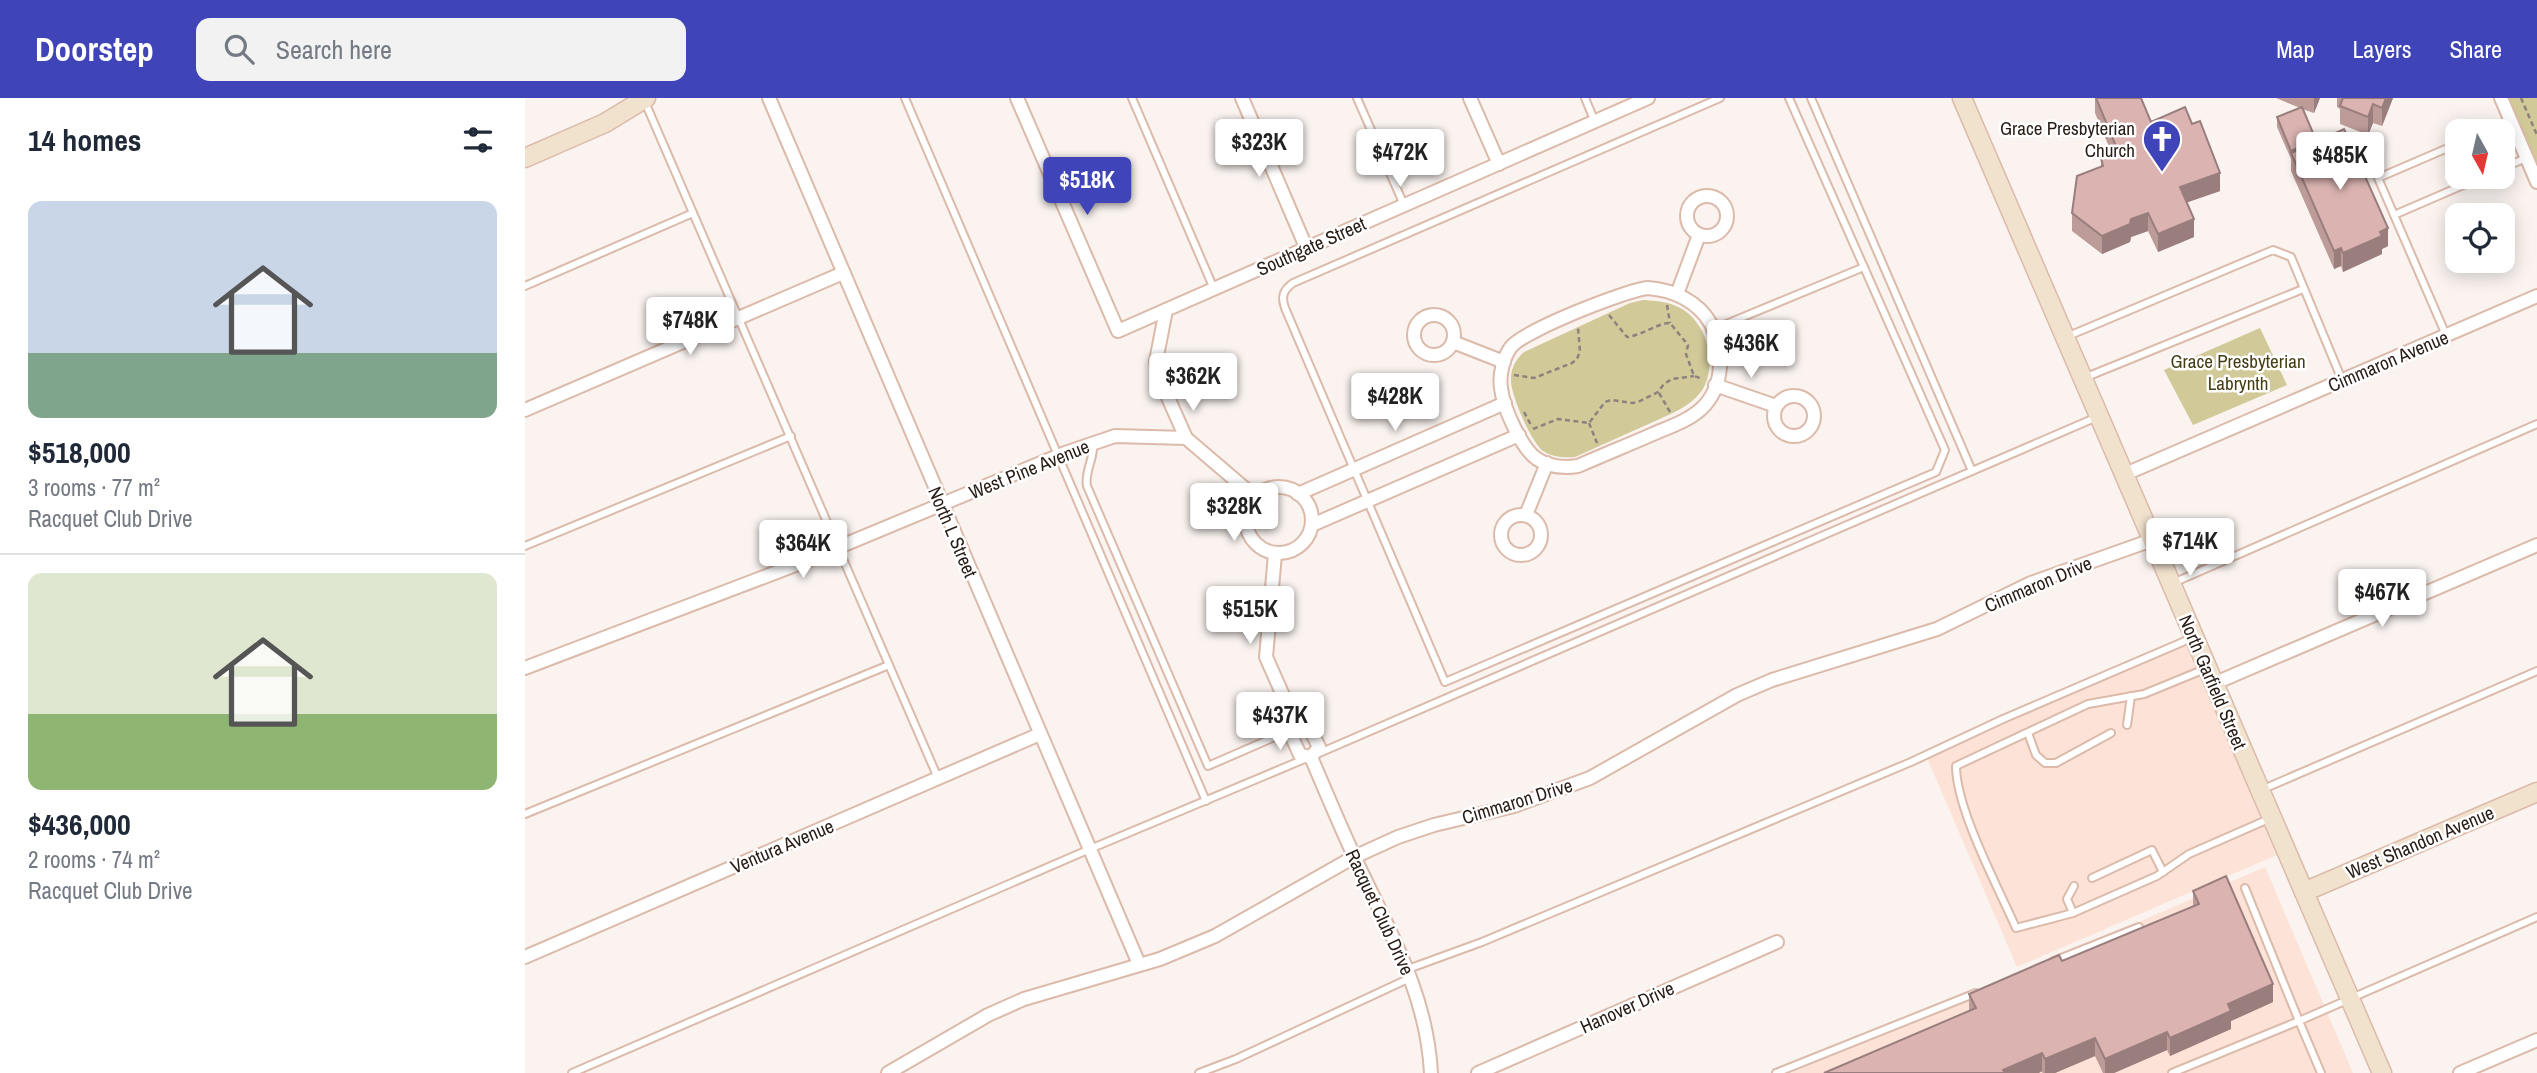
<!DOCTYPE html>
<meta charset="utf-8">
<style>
body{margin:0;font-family:"Archivo Narrow",sans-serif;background:#f2f2f3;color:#1f2937;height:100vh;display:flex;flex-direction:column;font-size:26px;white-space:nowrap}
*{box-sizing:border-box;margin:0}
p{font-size:23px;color:#747a83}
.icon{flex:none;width:38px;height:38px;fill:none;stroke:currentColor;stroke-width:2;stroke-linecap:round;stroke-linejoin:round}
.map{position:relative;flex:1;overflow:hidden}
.sheet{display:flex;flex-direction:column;background:#fff;width:525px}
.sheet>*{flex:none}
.needle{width:46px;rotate:172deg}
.fabs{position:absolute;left:1920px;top:21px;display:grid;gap:14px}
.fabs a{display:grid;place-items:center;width:70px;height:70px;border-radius:14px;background:#fff;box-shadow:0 4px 18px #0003;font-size:35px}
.price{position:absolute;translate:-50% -60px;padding:0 16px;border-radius:7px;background:#fff;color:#222;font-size:23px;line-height:46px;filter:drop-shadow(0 2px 4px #0008)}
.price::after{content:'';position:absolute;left:50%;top:42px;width:21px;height:16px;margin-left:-10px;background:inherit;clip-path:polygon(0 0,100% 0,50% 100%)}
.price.active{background:#3f44b8;color:#fff}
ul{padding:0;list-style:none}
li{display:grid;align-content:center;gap:14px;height:371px;padding:0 28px}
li+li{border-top:2px solid #e0e1e3}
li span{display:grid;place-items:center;height:217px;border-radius:14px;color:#555}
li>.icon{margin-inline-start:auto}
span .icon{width:126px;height:126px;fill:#fffc;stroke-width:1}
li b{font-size:30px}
h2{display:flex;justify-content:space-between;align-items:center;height:84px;padding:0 28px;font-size:30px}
header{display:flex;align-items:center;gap:42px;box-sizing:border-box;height:98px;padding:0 35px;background:#3f44b8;color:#fff}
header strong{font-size:33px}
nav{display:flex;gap:38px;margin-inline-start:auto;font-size:24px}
.search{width:490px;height:63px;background:#f2f2f3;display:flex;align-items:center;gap:18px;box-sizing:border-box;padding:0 24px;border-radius:14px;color:#747a83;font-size:26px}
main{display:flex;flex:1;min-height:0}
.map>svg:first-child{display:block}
.built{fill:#fde3d7}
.green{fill:#d1c998}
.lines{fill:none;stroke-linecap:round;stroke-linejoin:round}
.lane-casing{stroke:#dcbaaa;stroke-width:10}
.street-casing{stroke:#dcbaaa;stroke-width:16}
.secondary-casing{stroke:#dcbaaa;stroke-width:21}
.path{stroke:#8c827e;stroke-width:2.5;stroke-dasharray:5 3.5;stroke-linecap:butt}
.lane{stroke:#fff;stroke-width:6}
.street{stroke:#fff;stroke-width:12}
.secondary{stroke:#f1e2ce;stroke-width:18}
.wall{fill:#bc9b99}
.shaded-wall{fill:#997e7d}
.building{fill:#dbb4b2;stroke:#997e7d;stroke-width:2}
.labels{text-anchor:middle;stroke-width:5;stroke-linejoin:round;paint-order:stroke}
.poi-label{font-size:19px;fill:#281c16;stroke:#fff;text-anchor:end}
.street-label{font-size:19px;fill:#281c16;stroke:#fff}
.park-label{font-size:19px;fill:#453e14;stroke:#fff}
</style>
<header>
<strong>Doorstep</strong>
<div class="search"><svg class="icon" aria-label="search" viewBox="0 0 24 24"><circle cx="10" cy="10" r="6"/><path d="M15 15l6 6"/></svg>Search here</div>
<nav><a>Map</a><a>Layers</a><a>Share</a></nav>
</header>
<main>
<section class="sheet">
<h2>14 homes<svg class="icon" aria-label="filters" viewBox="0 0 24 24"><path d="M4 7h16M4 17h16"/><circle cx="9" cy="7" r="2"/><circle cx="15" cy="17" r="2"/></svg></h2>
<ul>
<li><span style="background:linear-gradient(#c9d6e8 70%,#7fa58c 0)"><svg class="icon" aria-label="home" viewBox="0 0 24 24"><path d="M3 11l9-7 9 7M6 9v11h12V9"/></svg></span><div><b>$518,000</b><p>3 rooms · 77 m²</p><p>Racquet Club Drive</p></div></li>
<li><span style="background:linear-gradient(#dfe7d0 65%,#8fb573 0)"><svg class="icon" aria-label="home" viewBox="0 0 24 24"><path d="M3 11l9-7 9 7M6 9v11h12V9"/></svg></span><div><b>$436,000</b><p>2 rooms · 74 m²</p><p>Racquet Club Drive</p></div></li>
</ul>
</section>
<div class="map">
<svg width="2012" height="975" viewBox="0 0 2012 975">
<rect width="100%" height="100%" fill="#faf3f0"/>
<g class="built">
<polygon points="1673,536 1766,751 1492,869 1399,653"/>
<polygon points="1740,769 1828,975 1266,975"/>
</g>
<g class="green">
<polygon points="1976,0 2012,0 2012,84"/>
<path d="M1118,202C1129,203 1140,203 1151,208C1179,219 1192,259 1180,287C1174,300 1160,309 1148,315L1050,359C1039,360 1027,359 1018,353C1006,344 986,297 986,283C985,271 991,261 999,254L1105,205Z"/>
<polygon points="1735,230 1762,287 1668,327 1639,272"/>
</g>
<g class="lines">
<g class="lane-casing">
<g id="lane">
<polyline points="380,0 681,703"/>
<polyline points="607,0 689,191"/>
<polyline points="832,0 879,107"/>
<polyline points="1060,0 1070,24"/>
<path d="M1195,0L768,185C758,192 756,199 760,210L920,584L1411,374L1420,352L1264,0"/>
<polyline points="1286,0 1447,373"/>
<polyline points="120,4 168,115"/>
<polyline points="1960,33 1985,22"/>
<polyline points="1978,70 2001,60"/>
<polyline points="1869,117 1957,79"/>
<polyline points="0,188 168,115 413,680"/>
<polyline points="1189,231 1339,169"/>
<polyline points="1921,237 1853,80 1932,46"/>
<polyline points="1541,239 1748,152 1766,159 1817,282"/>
<polyline points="1559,280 1778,191"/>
<path d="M568,345C570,360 559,373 562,388L683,668L768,631"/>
<polyline points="0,448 266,338"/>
<polyline points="1648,485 2012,326"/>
<path d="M1680,571L1619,596L1563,606L1431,668C1431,711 1473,789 1491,830L1548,815L1632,778L1664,756L1746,720"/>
<polyline points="1602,627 1606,598"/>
<polyline points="1503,635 1511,657 1520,665 1531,665 1586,635"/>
<polyline points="792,656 1572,319"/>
<polyline points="1736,692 2012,573"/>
<polyline points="0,716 364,567"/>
<polyline points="1567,780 1627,752 1638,774"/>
<polyline points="1548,815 1542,801 1549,788"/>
<polyline points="1529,863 1614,829"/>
<polyline points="883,871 957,844 1386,664 1478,621 1667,540"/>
<polyline points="47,975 565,751 782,660"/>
<polyline points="674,975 711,961 885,880"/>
<polyline points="1251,975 1451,895"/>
<polyline points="1647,975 1774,923 1720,790"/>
<polyline points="1796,975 1774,923 2012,819"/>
</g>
</g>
<g class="street-casing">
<g id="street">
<polyline points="244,0 614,866"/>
<polyline points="492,0 593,233 1123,0"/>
<polyline points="717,0 781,149"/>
<polyline points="945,0 974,66"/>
<polyline points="1976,0 2012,84"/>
<circle cx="1182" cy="118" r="20"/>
<path d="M1123,190C1148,192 1173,203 1186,226C1200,252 1199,290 1176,311C1163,323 1144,329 1128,336C1103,347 1078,357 1053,368C1039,370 1024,369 1012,361C996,350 978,309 976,290C974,277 978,260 986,249C998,233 1101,192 1123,190Z"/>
<polyline points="1152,196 1174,137"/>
<polyline points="641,212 631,263 637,286 661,340 730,399"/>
<circle cx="909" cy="237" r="20"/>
<polyline points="928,244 979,264"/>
<polyline points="1190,287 1251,308"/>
<circle cx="1269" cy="318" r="20"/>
<polyline points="0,312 318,175"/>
<polyline points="1598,377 2012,198"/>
<circle cx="754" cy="422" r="33"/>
<polyline points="773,396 980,305"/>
<circle cx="996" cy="437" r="20"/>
<polyline points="1001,417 1022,365"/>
<polyline points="787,427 994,337"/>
<polyline points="750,456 741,559 772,629"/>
<polyline points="0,570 273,466 540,355 590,338 661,340"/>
<polyline points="1688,586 2012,447"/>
<polyline points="772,629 784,629 794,649 786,659"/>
<polyline points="772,629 766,637 775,657 786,659"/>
<path d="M786,659C802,697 818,735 836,773C868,840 902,899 906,975"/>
<polyline points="0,859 515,636"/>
<polyline points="363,975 463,917 499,901 635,861 690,838 829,759 873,739 909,727 989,708 1065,680 1212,597 1247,582 1412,531 1506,485 1627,442"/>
<polyline points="953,975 1252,844"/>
<polyline points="1935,975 2012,942"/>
</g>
</g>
<g class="secondary-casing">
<g id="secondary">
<polyline points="1437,0 1857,975"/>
<polyline points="0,60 80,25 121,0"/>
<polyline points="1779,794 2012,694"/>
</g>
</g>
<g class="path">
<polyline points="1996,0 2012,37"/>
<polyline points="1142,207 1145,225"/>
<path d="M1084,217L1102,239C1118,237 1133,225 1145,225L1163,247L1161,256L1169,278L1178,281"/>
<polyline points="989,277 1009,280 1047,265 1052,261 1055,253 1053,230"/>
<polyline points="1134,295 1145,314"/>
<polyline points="999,314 1006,327"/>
<polyline points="1064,325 1072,345"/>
<polyline points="1008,331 1033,321 1064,325 1080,304 1086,302 1108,305 1115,303 1133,294 1139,286 1147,281 1169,278"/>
</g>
<use href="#lane" class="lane"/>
<use href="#street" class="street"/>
<use href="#secondary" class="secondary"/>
</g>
<g class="wall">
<polygon points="1570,0 1616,0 1626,24 1667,26 1695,93 1662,104 1669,139 1633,154 1623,133 1606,139 1605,144 1577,156 1547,133 1547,115 1576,69 1576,60 1587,56 1570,15"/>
<polygon points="1751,0 1795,0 1789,15 1777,11 1791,44 1863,148 1857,151 1857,156 1818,174 1816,168 1809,171 1766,73 1766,61 1752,29 1752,19 1775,10"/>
<polygon points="1812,0 1868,0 1857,28 1848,25 1843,37 1815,26 1815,11 1812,9"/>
<polygon points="1668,793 1748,904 1706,923 1706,931 1645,958 1642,952 1589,975 1578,975 1570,958 1530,975 1518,975 1444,913 1444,896 1537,863 1668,808"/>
</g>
<g class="shaded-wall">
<polygon points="1789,0 1795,0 1789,15"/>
<polygon points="1861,0 1868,0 1857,28 1857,10"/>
<polygon points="1848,6 1848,25 1843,37 1843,19"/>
<polygon points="1695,75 1695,93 1655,107 1655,89"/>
<polygon points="1623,115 1623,133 1606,139 1605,144 1577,156 1577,138 1606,121"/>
<polygon points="1669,121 1669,139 1633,154 1633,136"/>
<polygon points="1863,130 1863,148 1857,151 1857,156 1818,174 1818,155"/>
<polygon points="1816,150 1816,168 1809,171 1809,153"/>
<polygon points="1748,886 1748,904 1706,923 1706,931 1645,958 1645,940 1703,906"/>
<polygon points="1642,934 1642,952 1589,975 1580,975 1580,961"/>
<polygon points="1570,940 1570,958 1530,975 1520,975 1520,961"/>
<polygon points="1517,955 1517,973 1514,975 1478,975 1478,972"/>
</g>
<g class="building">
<polygon points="1571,0 1616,0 1626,24 1660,9 1667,26 1675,23 1695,75 1655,89 1669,121 1633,136 1623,115 1606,121 1605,126 1577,138 1547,115 1552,78 1578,68 1576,60 1593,53"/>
<polygon points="1818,0 1861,0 1857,10 1848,6 1843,19 1815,8"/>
<polygon points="1777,9 1791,42 1766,53 1752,19"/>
<polygon points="1819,31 1863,130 1855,134 1857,138 1818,155 1816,150 1809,153 1766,55"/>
<polygon points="1701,778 1748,886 1703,906 1706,913 1645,940 1642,934 1580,961 1570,940 1520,961 1517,955 1478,972 1480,975 1299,975 1451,910 1444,896 1534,857 1537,863 1674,806 1668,793"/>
</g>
<defs>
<g id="church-pin" transform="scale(2.0125)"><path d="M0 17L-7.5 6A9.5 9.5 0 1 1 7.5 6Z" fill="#3f44b8" stroke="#fff"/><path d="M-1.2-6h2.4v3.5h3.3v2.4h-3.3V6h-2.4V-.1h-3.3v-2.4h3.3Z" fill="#fff"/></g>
</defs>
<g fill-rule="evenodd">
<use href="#church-pin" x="1637" y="41"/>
</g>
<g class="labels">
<g class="poi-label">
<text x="1610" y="37">Grace Presbyterian<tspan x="1610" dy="22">Church</tspan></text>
</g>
<g class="street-label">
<text transform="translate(786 148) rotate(-24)" y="7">Southgate Street</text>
<text transform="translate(1863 263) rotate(-23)" y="7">Cimmaron Avenue</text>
<text transform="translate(504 371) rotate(-22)" y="7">West Pine Avenue</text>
<text transform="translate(428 434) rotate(67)" y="7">North L Street</text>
<text transform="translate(1513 486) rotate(-23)" y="7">Cimmaron Drive</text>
<text transform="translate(1688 584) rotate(67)" y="7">North Garfield Street</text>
<text transform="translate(992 703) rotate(-17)" y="7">Cimmaron Drive</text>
<text transform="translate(1895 744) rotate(-23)" y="7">West Shandon Avenue</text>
<text transform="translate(257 748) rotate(-23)" y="7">Ventura Avenue</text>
<text transform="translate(855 814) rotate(65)" y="7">Racquet Club Drive</text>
<text transform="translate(1102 909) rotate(-24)" y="7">Hanover Drive</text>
</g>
<g class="park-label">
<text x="1713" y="270">Grace Presbyterian<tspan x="1713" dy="22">Labrynth</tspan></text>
</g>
</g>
</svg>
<div class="fabs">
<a><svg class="needle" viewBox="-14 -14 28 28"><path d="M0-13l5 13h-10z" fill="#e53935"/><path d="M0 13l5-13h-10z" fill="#747a83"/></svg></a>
<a><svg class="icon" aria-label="locate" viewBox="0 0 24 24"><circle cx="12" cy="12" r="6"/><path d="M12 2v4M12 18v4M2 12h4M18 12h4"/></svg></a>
</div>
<b class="price" style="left:734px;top:81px">$323K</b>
<b class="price" style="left:875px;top:91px">$472K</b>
<b class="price" style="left:1815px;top:94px">$485K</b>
<b class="price active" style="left:562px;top:119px">$518K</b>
<b class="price" style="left:165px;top:259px">$748K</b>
<b class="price" style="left:1226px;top:282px">$436K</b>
<b class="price" style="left:668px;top:315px">$362K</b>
<b class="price" style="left:870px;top:335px">$428K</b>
<b class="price" style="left:709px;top:445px">$328K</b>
<b class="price" style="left:1665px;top:480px">$714K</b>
<b class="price" style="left:278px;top:482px">$364K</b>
<b class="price" style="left:1857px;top:531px">$467K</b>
<b class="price" style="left:725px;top:548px">$515K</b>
<b class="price" style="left:755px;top:654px">$437K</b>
</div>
</main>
